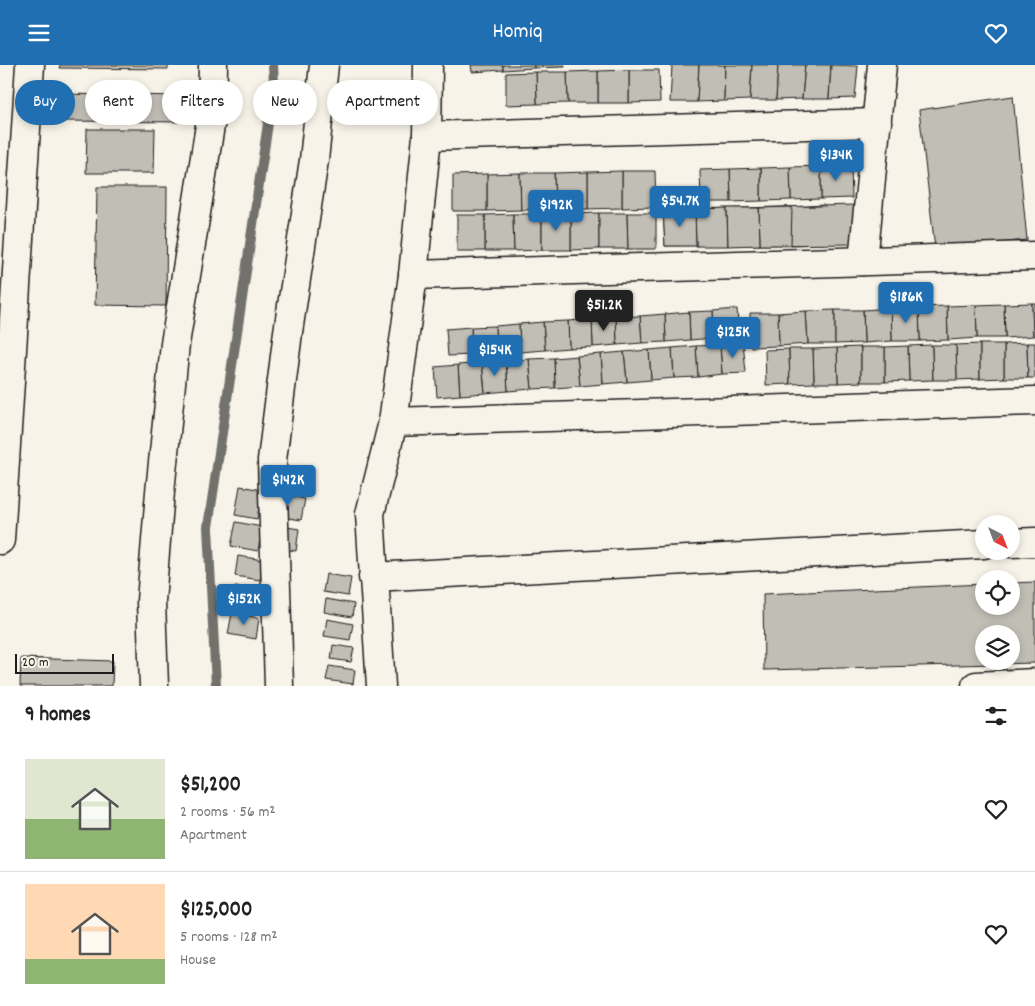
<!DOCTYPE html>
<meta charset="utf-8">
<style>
body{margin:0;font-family:Dekko,sans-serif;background:#f2f2f2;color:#222;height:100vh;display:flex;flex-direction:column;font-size:19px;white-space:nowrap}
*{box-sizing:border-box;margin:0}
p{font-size:16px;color:#767676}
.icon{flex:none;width:28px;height:28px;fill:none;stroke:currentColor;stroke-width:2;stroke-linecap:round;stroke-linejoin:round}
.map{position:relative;height:621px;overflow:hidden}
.panel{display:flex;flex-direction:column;background:#fff;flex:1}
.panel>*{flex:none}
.top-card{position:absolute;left:15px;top:15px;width:500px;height:45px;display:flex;gap:10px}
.needle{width:32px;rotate:138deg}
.tools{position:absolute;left:975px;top:450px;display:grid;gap:10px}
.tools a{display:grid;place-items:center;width:45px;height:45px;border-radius:50%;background:#fff;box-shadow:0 2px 8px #0003;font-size:25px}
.scale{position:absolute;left:15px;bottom:12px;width:99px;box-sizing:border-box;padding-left:5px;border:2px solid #1c1c1c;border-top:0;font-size:14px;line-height:18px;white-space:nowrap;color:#1c1c1c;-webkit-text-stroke:4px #f7f3e8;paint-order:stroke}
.price{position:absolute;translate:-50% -42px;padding:0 11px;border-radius:5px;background:#1f6fb2;color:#fff;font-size:16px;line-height:32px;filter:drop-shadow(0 1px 2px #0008)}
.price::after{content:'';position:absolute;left:50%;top:30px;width:15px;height:11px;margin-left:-8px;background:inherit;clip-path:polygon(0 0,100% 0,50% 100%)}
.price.selected{background:#222;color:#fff}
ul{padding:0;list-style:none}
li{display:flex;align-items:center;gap:15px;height:125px;padding:0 25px}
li+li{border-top:1px solid #e0e0e0}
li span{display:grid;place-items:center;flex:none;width:140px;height:100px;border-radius:0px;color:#555}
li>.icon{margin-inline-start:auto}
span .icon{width:60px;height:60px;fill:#fffc;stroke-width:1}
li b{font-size:21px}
h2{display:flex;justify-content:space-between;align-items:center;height:60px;padding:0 25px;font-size:21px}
.chip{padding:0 18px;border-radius:22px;background:#fff;box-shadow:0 2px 8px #0003;font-size:18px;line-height:45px}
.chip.selected{background:#1f6fb2;color:#fff}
header{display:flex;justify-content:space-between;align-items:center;height:65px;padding:0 25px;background:#1f6fb2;color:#fff;font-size:22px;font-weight:600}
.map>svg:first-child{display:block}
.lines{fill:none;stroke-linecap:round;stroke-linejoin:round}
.stream{stroke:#72716c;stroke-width:10}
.building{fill:#c0beb5;stroke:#1c1c1c;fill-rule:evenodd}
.minor-casing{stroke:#1c1c1c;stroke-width:31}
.minor{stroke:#f7f3e8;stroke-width:28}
</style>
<header><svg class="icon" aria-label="menu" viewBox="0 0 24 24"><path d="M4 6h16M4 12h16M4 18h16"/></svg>Homiq<svg class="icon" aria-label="heart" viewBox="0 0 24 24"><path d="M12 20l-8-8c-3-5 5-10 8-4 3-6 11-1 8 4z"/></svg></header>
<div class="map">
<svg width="1035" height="621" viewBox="0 0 1035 621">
<rect width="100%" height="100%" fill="#f7f3e8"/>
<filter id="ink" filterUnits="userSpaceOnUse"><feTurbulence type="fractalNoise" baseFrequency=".02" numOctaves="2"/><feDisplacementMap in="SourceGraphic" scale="10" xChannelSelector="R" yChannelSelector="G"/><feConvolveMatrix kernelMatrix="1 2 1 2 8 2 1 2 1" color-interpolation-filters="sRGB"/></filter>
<g filter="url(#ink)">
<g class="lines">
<polyline class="stream" points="216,621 208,462 274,18 273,0"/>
</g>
<g class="building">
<polygon points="60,0 168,0 168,4 59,3"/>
<polygon points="471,0 503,0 503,5 472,7"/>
<polygon points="503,0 534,0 534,3 503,5"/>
<polygon points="534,0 565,0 565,2 534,3"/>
<polygon points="672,0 699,0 697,37 670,37"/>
<polygon points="699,0 725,0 724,36 697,37"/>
<polygon points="725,0 752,0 750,35 724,36"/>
<polygon points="752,0 778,0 776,35 750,35"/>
<polygon points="778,0 805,0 802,34 776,35"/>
<polygon points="805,0 831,0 829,34 802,34"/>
<polygon points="831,0 858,1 855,33 829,34"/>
<polygon points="629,5 659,5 660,37 629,38"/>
<polygon points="629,5 629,38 598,38 598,6"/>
<polygon points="598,6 598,38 568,38 567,7"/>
<polygon points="536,7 567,7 568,38 537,39"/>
<polygon points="536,7 537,39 506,40 506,8"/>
<polygon points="58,29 187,31 187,57 57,56"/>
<polygon points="1013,31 1027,175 935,184 919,45"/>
<polygon points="87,64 155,64 154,108 86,108"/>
<polygon points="851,100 852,133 821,134 821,101"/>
<polygon points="821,101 821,134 791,135 790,102"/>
<polygon points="790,102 791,135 761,136 761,103"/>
<polygon points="761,103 761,136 731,137 730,104"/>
<polygon points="730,104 731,137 701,137 700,105"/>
<polygon points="622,106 655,106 656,142 622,143"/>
<polygon points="622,106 622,143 588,144 588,107"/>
<polygon points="588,107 588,144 555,144 554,108"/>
<polygon points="520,108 521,145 487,146 487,109"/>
<polygon points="520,108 554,108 555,144 521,145"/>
<polygon points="487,109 487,146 453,146 453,110"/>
<polygon points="97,122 167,122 166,241 95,240"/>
<polygon points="824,140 823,179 791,180 792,142"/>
<polygon points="856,140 854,179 665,181 663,145"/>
<polygon points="792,142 791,180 760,180 759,143"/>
<polygon points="727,143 728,181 696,181 695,144"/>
<polygon points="727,143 759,143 760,180 728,181"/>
<polygon points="695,144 696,181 665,181 663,145"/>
<polygon points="599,148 599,184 571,185 571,149"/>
<polygon points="599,148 627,148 628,184 599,184"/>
<polygon points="627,148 656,148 656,184 628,184"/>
<polygon points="513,149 514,186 485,186 485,150"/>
<polygon points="513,149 542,149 542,185 514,186"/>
<rect x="542" y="149" width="29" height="36"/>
<rect x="457" y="150" width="28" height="36"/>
<polygon points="1032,238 1033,271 1005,273 1004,239"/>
<polygon points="1032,238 1035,238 1035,271 1033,271"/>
<polygon points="1004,239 1005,273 977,273 976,240"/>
<polygon points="976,240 977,273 948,275 947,241"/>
<polygon points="947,241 948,275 920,276 919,242"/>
<polygon points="919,242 920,276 892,276 891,243"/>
<polygon points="891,243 892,276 864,278 863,245"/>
<polygon points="737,244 739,272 714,273 713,246"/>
<polygon points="835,245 835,279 808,279 806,246"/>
<polygon points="835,245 863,245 864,278 835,279"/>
<polygon points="713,246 714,273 690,275 689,247"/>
<polygon points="806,246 808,279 779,281 778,248"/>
<polygon points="689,247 690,275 666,277 665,249"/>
<polygon points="750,248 778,248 779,281 751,282"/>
<polygon points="665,249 666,277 642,278 640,251"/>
<polygon points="640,251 642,278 617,280 616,252"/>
<polygon points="616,252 617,280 593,282 592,254"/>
<polygon points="592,254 593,282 569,283 568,256"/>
<polygon points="568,256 569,283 545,285 543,257"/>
<polygon points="543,257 545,285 520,287 519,259"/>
<polygon points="519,259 520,287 496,288 495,261"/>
<polygon points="495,261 496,288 472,290 471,262"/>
<polygon points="471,262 472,290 448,291 446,264"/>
<polygon points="743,277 746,308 722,309 720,280"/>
<polygon points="1027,278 1028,313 1004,313 1004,279"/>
<polygon points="1027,278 1035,278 1035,313 1028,313"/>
<polygon points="980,279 980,314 957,315 956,280"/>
<polygon points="980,279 1004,279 1004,313 980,314"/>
<polygon points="720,280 722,309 698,312 696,281"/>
<polygon points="932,280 933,315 909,316 908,281"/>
<polygon points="932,280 956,280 957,315 933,315"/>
<polygon points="696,281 698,312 674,313 672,283"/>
<polygon points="908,281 909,316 885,317 885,282"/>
<polygon points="861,282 861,317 838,318 837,283"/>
<rect x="861" y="282" width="24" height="35"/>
<polygon points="672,283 674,313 651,315 649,285"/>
<polygon points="837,283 838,318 814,318 813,284"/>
<polygon points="789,284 790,319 766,320 765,285"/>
<polygon points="789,284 813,284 814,318 790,319"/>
<polygon points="649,285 651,315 627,317 624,287"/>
<polygon points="624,287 627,317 603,319 601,289"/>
<polygon points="601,289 603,319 580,321 577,291"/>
<polygon points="577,291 580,321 555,323 554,293"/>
<polygon points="554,293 555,323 532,324 529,294"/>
<polygon points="529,294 532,324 508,326 506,296"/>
<polygon points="506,296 508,326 485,328 482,298"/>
<polygon points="482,298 485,328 460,330 458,300"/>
<polygon points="458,300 460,330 437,332 435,302"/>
<polygon points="240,421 262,425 257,454 235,450"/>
<polygon points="275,428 305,434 301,455 271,450"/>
<polygon points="236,457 262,462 258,486 231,481"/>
<polygon points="269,459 299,464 296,486 265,481"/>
<polygon points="238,491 263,495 260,515 235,511"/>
<polygon points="326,509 351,513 348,531 323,527"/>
<path d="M1035,517V598L764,605L763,529L984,519V541H1011V518ZM984,569H1011V596H984Z"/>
<polygon points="235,522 262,526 260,541 232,537"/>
<polygon points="326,534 354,539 352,552 324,547"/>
<polygon points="232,548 259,553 256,574 228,569"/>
<polygon points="327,554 353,559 350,575 324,571"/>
<polygon points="333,580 354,583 351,597 331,594"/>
<polygon points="21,593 113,596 112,621 20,621"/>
<polygon points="329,601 355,605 353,619 326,615"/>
</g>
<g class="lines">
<g class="minor-casing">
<g id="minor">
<polyline points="427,71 877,58"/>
<polyline points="863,196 882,0"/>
<polyline points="413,210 1035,191"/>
<polyline points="393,357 1035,336"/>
<polyline points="0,475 30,0"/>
<polyline points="1011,478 1035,477"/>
<polyline points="373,512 984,479"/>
<polyline points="154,621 151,536 160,427 175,279 212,48 213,0"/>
<polyline points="279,621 272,395 288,267 314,95 324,0"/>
<polyline points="381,621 370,449 393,357 413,210 427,71 428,0"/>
<polyline points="976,621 1035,618"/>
</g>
</g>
<use href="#minor" class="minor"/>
</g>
</g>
</svg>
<div class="tools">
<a><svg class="needle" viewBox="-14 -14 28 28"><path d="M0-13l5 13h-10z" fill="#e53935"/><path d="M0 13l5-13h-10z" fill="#767676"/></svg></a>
<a><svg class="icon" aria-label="locate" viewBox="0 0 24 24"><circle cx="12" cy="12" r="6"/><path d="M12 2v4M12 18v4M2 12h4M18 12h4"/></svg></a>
<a><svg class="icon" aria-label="layers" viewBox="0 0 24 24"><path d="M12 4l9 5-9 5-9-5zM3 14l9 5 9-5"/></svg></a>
</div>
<div class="scale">20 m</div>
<b class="price" style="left:836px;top:117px">$134K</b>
<b class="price" style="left:680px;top:163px">$54.7K</b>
<b class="price" style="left:556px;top:167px">$192K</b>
<b class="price" style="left:906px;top:259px">$186K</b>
<b class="price selected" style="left:604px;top:267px">$51.2K</b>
<b class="price" style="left:733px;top:294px">$125K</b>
<b class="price" style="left:495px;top:312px">$154K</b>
<b class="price" style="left:288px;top:442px">$142K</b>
<b class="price" style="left:244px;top:561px">$152K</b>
<div class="top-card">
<a class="chip selected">Buy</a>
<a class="chip">Rent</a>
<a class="chip">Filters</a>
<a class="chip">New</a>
<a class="chip">Apartment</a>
</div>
</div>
<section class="panel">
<h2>9 homes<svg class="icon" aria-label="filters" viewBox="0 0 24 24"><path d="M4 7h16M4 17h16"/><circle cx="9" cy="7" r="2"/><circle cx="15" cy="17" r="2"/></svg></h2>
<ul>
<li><span style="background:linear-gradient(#dfe7d0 60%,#8fb573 0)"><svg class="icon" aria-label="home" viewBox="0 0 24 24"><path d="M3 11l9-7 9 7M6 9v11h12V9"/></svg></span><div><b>$51,200</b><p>2 rooms · 56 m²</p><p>Apartment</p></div><svg class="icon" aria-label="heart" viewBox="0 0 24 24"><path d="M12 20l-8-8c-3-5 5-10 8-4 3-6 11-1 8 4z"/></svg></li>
<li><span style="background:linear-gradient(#ffd9b3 75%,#8fb573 0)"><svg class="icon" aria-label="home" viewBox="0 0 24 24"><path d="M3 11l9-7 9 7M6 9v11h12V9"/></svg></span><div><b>$125,000</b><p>5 rooms · 128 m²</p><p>House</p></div><svg class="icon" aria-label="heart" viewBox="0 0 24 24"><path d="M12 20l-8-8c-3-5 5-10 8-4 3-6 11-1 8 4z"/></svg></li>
</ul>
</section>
